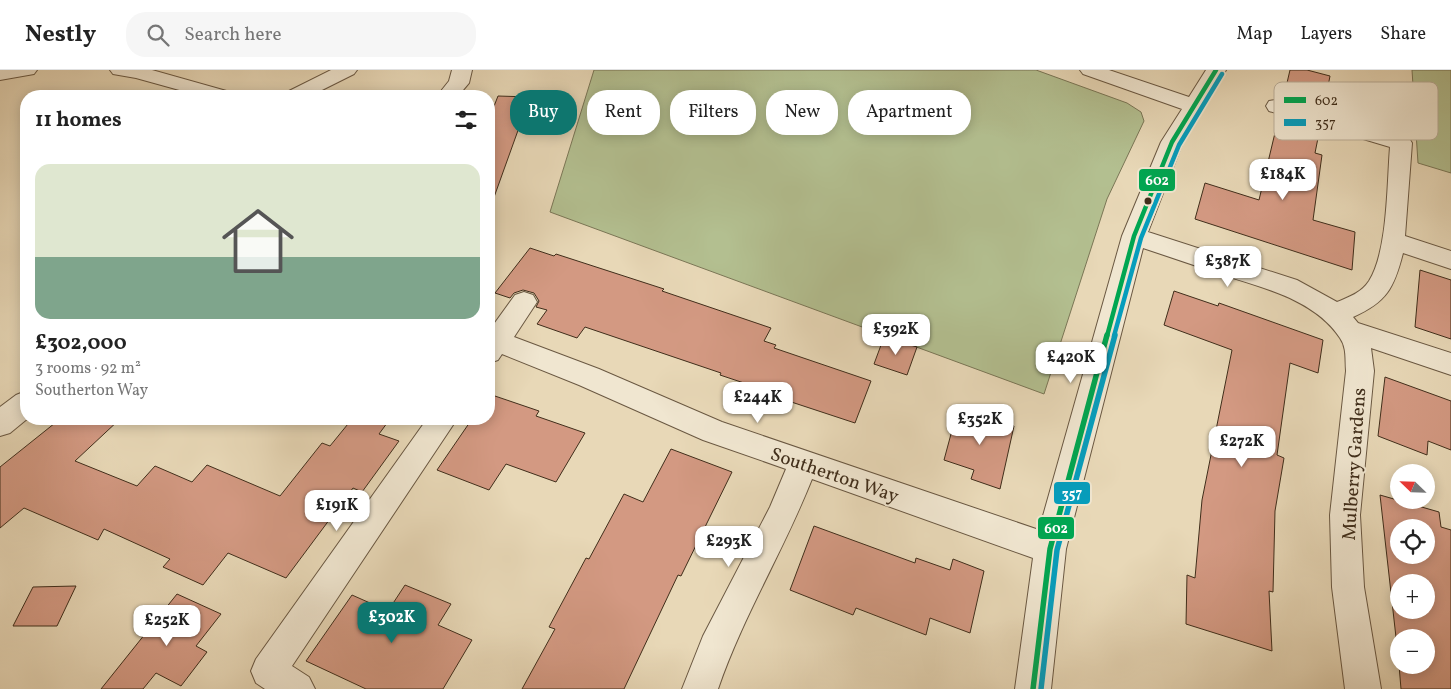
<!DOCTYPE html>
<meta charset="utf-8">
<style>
body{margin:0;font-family:Vollkorn,serif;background:#f6f6f6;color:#222;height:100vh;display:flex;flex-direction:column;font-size:19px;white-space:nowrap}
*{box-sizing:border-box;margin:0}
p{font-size:16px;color:#767676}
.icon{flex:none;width:28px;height:28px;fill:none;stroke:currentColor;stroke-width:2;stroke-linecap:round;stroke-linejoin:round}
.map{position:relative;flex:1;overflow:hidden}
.sheet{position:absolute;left:20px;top:20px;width:475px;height:335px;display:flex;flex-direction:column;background:#fff;border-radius:20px;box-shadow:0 2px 12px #0003}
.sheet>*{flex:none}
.hud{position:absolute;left:510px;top:20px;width:475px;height:45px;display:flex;gap:10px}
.needle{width:32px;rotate:293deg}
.controls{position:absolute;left:1390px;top:394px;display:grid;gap:10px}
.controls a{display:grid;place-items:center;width:45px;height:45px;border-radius:50%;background:#fff;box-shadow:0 2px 12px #0003;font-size:25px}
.price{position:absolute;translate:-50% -42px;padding:0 11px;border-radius:10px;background:#fff;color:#222;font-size:16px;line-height:32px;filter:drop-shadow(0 1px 2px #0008)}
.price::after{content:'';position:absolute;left:50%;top:30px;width:15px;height:11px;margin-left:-8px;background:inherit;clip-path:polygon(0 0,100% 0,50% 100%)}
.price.on{background:#0f766e;color:#fff}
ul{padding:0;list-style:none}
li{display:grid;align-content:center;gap:10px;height:265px;padding:0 15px}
li span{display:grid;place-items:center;height:155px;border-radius:15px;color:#555}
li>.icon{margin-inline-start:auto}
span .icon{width:90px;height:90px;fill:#fffc;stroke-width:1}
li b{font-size:21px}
h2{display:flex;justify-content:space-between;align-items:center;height:60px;padding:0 15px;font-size:21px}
.tag{padding:0 18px;border-radius:20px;background:#fff;box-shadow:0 2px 12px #0003;font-size:18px;line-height:45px}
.tag.on{background:#0f766e;color:#fff}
header{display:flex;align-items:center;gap:30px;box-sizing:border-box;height:70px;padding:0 25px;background:#fff;border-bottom:1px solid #e0e0e0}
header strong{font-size:24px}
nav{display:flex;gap:28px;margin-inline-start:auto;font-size:18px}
.search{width:350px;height:45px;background:#f6f6f6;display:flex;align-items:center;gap:12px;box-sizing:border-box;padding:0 18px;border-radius:20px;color:#767676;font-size:19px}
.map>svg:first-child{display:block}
.green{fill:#b3bf90;stroke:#7a7656}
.building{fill:#d39982;stroke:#402e1b;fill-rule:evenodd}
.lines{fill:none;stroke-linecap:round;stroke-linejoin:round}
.minor-casing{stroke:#6a5842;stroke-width:2}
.minor{fill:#f0e6d0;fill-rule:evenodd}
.bus-1-far1-casing{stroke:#f0e6d0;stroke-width:8}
.bus-1-casing{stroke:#f0e6d0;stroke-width:9}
.bus-2-far1-casing{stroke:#f0e6d0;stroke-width:8}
.bus-2-casing{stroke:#f0e6d0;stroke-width:9}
.bus-1-far1{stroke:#00a651;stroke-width:4.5}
.bus-1{stroke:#00a651;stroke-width:5.5}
.bus-2-far1{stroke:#069dbc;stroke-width:4.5}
.bus-2{stroke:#069dbc;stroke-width:5.5}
.bus-dot{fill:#402e1b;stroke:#f0e6d0;stroke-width:2}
.labels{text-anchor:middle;stroke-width:4;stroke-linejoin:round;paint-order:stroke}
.street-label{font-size:19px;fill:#402e1b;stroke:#f0e6d0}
.key{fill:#f0e6d0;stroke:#bbaf9a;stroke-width:1}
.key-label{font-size:14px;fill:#402e1b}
.line-badge{stroke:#f0e6d0;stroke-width:2}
.badge-label{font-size:14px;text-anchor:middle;font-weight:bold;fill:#fff}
</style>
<header>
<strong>Nestly</strong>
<div class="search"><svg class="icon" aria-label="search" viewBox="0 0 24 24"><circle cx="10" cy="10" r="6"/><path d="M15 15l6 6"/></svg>Search here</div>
<nav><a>Map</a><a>Layers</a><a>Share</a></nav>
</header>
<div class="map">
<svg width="1451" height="619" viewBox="0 0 1451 619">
<rect width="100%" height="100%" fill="#e8d8b7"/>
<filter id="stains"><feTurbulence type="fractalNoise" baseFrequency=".004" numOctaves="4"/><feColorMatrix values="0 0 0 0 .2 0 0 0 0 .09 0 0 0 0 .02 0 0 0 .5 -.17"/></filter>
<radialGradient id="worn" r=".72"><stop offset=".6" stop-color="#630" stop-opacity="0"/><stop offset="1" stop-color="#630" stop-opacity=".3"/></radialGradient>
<g class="green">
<polygon points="594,0 1036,0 1127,33 1141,42 1144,51 1107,129 1044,324 550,142"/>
<polygon points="1412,0 1451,0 1451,103 1418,93"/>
</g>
<g class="building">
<polygon points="1290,0 1307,0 1330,6 1323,42 1283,30"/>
<polygon points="498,26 530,27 493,130 489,129 489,49"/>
<polygon points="1279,46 1320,58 1315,83 1322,85 1313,150 1355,162 1352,200 1195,149 1205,113 1259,130"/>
<polygon points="530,178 554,186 556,184 664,219 662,221 771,258 764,271 776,275 774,278 871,311 855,353 758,321 759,318 720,305 721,303 585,257 577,268 537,254 547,240 536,237 539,231 534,223 523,220 514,223 510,228 495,223"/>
<polygon points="1420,200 1451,210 1451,269 1415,257"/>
<polygon points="1174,221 1218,236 1219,233 1323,270 1318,303 1290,293 1277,385 1284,388 1275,441 1273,522 1269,521 1272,581 1186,554 1187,505 1195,508 1202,430 1232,280 1164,255"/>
<polygon points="884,267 917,277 907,305 874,294"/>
<polygon points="1385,307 1451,331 1451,380 1428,371 1427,385 1378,366"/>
<polygon points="489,324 539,341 536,346 585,363 556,412 506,394 489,420 437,400 472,349 489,349"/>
<polygon points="958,338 1014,356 1000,419 971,409 974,400 944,390"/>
<polygon points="60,349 120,349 75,391 137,416 155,396 192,412 207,395 280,426 322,373 330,376 352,349 390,349 379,364 399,371 362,422 353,418 286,508 228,483 203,515 163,497 170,489 104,459 98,470 24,438 0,458 0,397"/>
<polygon points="671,379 732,402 681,506 678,505 624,619 522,619 555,559 549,557 586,488 589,489 624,424 643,432"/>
<path d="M1380,425L1439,442L1441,457L1451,460V619H1401L1399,595H1426V568H1399V594ZM1399,458H1426V485H1399ZM1399,512H1426V540H1399Z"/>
<polygon points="814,456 915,493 916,488 950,500 953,489 984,501 970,563 930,548 926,565 856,538 853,545 790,520"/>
<polygon points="405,515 451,534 438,555 472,570 443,619 366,619 306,591 352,525 388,541"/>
<polygon points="76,516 57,556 13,556 33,517"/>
<polygon points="177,524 221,544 196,576 207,582 181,616 156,603 143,619 101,619"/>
</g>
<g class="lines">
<g class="minor-casing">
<g id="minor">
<polygon points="0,0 37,0 34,4 0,10"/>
<polygon points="110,0 152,0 230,22 233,26 201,26 136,8 113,4"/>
<polygon points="331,0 357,0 354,4 310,26 284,26 287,22"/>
<polygon points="452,0 472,0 469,13 458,26 437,26 449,11"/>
<path d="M1080,0H1109L1189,27L1206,0H1226L1183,72L1148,162L1297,210L1337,232C1349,227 1361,223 1369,211C1388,181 1387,113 1390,77L1269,41L1266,36L1269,31L1276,30L1409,68L1412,73L1405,166L1451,181V199L1403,183C1394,218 1387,232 1353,247L1358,253L1451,283V305L1371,278L1374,301L1360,445L1364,517L1381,619H1345L1332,517L1330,445L1346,301C1345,289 1347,278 1340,268C1315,230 1264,218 1223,205C1197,196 1170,187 1143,178L1066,479L1051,619H1015L1033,488L812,409C784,480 743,546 718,619H682L703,566L770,437L786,399L703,370L579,315L502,284L498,290L489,293V261L515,225L524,222L533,225L537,232L514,267L599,299L722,352L1039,460L1122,166L1161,72L1182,39L1083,4Z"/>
<polygon points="26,321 27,349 10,363 0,366 0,337 16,325"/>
<polygon points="427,349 457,349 292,596 309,607 315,619 265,619 256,613 251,601 256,589"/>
</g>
</g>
<use href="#minor" class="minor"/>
<g class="bus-1-far1-casing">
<polyline id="bus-1-far1" points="1107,266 1134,166 1172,72 1216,0"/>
</g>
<g class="bus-1-casing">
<polyline id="bus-1" points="1033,619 1050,479 1107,265"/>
</g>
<g class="bus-2-far1-casing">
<polyline id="bus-2-far1" points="1114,266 1141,168 1179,75 1222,4"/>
</g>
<g class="bus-2-casing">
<polyline id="bus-2" points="1041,619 1057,480 1115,265"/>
</g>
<use href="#bus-1-far1" class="bus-1-far1"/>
<use href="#bus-1" class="bus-1"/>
<use href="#bus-2-far1" class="bus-2-far1"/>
<use href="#bus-2" class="bus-2"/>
</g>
<circle class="bus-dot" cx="1148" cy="131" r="4.5"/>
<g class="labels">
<g class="street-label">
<text transform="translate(1353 394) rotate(-86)" y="7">Mulberry Gardens</text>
<text transform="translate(835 404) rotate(19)" y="7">Southerton Way</text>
</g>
</g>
<rect x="1274" y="12" width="164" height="58" rx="8" class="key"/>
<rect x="1284" y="27" width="22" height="6" fill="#00a651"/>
<rect x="1284" y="49" width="22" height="7" fill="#069dbc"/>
<g class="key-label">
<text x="1315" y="35">602</text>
<text x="1315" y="57">357</text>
</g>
<g class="line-badge">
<rect x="1138" y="98" width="38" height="24" rx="5" fill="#00a651"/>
<rect x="1053" y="411" width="38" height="24" rx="5" fill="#069dbc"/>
<rect x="1037" y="446" width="38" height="24" rx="5" fill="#00a651"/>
</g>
<g class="badge-label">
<text x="1157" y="115">602</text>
<text x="1072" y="428">357</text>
<text x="1056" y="463">602</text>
</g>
<rect width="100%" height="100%" filter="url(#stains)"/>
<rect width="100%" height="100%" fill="url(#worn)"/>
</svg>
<div class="controls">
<a><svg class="needle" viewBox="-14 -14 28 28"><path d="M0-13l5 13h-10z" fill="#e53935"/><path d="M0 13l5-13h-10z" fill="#767676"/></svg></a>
<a><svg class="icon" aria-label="locate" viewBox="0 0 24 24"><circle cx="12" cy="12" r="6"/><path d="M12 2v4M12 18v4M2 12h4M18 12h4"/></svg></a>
<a>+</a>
<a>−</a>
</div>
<b class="price" style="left:1283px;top:131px">£184K</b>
<b class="price" style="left:1228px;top:218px">£387K</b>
<b class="price" style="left:896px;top:286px">£392K</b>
<b class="price" style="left:1071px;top:314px">£420K</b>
<b class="price" style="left:758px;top:354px">£244K</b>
<b class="price" style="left:980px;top:376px">£352K</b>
<b class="price" style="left:1242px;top:398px">£272K</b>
<b class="price" style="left:337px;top:462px">£191K</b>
<b class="price" style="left:729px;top:498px">£293K</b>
<b class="price on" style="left:392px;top:574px">£302K</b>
<b class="price" style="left:167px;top:577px">£252K</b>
<div class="hud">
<a class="tag on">Buy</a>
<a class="tag">Rent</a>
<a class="tag">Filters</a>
<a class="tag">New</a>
<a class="tag">Apartment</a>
</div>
<section class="sheet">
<h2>11 homes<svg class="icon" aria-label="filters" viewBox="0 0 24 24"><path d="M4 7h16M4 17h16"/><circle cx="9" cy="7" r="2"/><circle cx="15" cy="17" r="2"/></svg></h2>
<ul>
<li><span style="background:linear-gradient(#dfe7d0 60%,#7fa58c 0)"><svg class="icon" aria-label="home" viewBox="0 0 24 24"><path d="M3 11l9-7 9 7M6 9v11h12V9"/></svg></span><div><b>£302,000</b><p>3 rooms · 92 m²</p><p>Southerton Way</p></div></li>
</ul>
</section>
</div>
